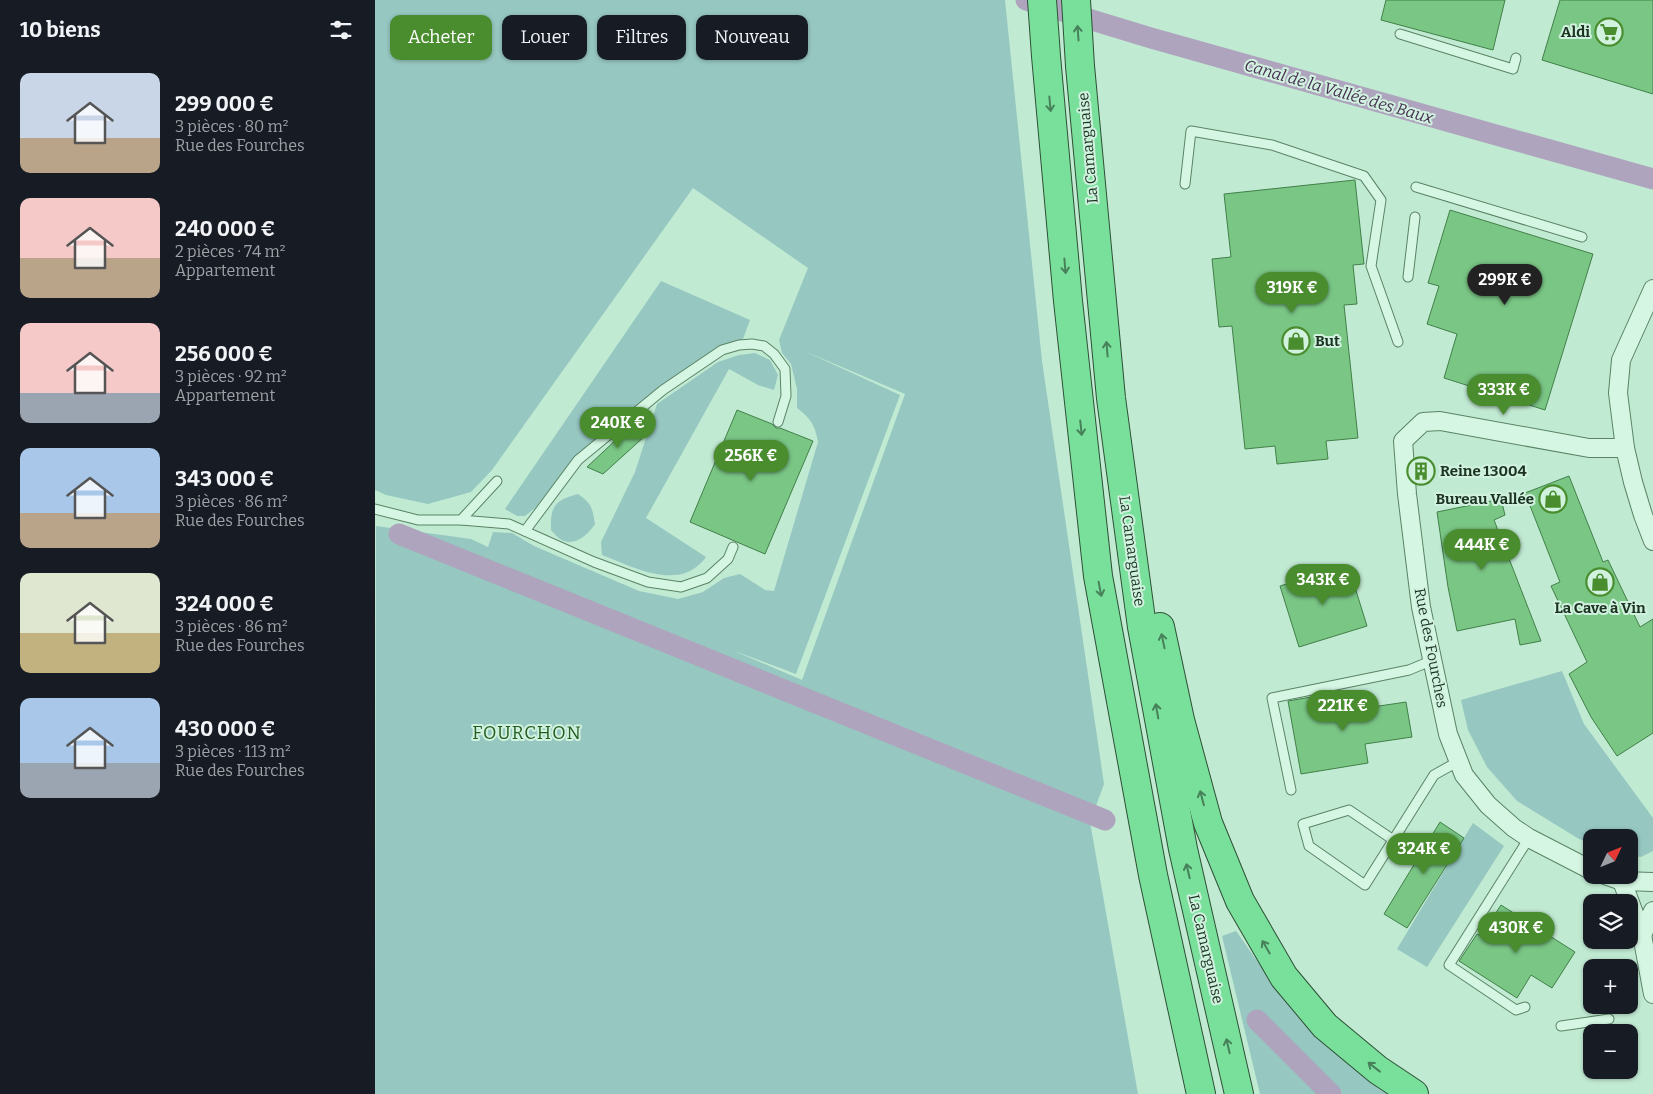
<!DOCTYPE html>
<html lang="fr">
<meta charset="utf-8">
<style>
body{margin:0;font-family:Bitter,serif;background:#242831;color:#f1f3f6;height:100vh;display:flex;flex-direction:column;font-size:19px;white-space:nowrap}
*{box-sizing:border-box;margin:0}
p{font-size:16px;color:#9ea1a6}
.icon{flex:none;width:28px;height:28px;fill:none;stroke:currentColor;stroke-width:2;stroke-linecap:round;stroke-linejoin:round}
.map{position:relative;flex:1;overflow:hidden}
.details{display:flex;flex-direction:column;background:#171b24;width:375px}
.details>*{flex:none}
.hud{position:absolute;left:15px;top:15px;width:475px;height:45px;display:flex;gap:10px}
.needle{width:32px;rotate:47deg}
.buttons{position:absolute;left:1208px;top:829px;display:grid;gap:10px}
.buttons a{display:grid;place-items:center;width:55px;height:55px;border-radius:10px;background:#171b24;box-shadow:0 1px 4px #0004;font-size:25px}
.price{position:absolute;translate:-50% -42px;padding:0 11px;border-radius:18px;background:#498d2e;color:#fff;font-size:16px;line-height:32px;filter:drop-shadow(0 1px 2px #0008)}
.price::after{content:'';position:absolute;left:50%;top:30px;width:15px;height:11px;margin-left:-8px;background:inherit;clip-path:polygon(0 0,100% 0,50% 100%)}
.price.on{background:#222;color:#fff}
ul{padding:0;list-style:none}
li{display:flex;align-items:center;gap:15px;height:125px;padding:0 20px}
li span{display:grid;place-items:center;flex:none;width:140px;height:100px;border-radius:10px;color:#555}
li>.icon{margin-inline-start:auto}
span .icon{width:60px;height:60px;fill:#fffc;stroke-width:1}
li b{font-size:21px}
h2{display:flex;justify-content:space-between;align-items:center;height:60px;padding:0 20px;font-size:21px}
.chip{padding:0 18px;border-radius:10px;background:#171b24;box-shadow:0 1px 4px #0004;font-size:18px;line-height:45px}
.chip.on{background:#498d2e;color:#fff}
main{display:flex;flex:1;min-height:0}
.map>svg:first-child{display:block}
.grass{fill:#96c7c0;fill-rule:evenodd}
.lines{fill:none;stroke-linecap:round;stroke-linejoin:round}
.canal{stroke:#afa4bd;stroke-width:21}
.building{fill:#7ac685;stroke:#428049}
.service-casing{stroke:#5a8365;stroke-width:11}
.minor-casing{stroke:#5a8365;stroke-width:20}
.trunk-casing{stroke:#2e5035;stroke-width:30}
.service{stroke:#d4f6e2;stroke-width:9}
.minor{stroke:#d4f6e2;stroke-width:18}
.trunk{stroke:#79e09c;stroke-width:28}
.oneway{stroke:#468159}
.labels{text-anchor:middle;stroke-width:4;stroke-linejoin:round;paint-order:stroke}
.poi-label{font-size:15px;font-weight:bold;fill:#1d3322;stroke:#d0f2df;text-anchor:end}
.street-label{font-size:15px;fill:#1d3322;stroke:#d0f2df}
.water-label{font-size:16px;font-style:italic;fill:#462e52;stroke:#d0f2df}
.quarter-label{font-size:18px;letter-spacing:1px;fill:#245d20;stroke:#d0f2df}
</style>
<main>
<section class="details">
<h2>10 biens<svg class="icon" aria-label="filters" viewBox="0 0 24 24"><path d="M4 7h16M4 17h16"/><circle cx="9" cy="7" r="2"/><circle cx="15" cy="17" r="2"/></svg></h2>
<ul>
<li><span style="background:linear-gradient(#c9d6e8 65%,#b9a48a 0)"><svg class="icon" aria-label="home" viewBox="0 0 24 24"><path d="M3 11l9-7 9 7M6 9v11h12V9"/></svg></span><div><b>299 000 €</b><p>3 pièces · 80 m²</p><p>Rue des Fourches</p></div></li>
<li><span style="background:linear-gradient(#f6c9c9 60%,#b9a48a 0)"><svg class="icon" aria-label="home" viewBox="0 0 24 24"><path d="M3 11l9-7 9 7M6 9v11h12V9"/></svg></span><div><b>240 000 €</b><p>2 pièces · 74 m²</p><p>Appartement</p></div></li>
<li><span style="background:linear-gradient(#f6c9c9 70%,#9aa5b1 0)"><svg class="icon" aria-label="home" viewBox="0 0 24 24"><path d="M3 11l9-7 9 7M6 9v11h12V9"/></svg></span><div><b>256 000 €</b><p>3 pièces · 92 m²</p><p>Appartement</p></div></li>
<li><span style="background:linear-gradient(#a9c7e8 65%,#b9a48a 0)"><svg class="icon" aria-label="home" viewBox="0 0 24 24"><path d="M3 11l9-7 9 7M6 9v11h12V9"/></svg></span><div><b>343 000 €</b><p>3 pièces · 86 m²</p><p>Rue des Fourches</p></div></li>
<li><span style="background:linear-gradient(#dfe7d0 60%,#c2b280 0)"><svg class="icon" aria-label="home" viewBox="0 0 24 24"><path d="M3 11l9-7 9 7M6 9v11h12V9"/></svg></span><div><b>324 000 €</b><p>3 pièces · 86 m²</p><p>Rue des Fourches</p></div></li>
<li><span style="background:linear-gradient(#a9c7e8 65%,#9aa5b1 0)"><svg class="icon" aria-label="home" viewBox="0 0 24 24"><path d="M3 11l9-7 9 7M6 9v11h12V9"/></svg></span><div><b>430 000 €</b><p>3 pièces · 113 m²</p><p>Rue des Fourches</p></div></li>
</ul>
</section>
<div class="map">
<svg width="1278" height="1094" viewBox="0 0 1278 1094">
<rect width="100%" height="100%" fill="#c1ead3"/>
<g class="grass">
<path d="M0,0H630L667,361L729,784L715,822L763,1094H0L1,526L96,539L113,547L118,532L137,533L159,546L264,591L303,599L328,592L349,578L365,574L390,590L399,591L443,442C440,425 436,419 422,408V389L416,364L407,353L404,340L433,268L318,188L117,470L96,492L53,504L11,495L0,490ZM427,350L530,394L427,680L357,650L421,674L525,395Z"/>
<polygon points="286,281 375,320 368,339 344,347 317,364 237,423 203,455 160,508 150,516 142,516 130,509"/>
<path d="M380,353L395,360L403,375L399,390L383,385L354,369L271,518L331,557C305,593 259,567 227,555L226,542L260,472L282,404L343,362L364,355Z"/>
<path d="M203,494C217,504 217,507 220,524C213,535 198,548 185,539C182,537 179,533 176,530C175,506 180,500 203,494Z"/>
<polygon points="1187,671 1209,724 1278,818 1278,851 1266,857 1254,855 1254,838 1216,838 1216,843 1204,839 1142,801 1112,767 1093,730 1086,700"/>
<polygon points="1098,823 1129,846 1052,967 1022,949"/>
<polygon points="861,931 895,979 936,1030 1004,1089 1012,1094 885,1094 847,936"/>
</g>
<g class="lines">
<g class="canal">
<polyline points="651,0 776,38 1278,179"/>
<polyline points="24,534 730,820"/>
<polyline points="882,1020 956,1094"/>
</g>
</g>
<g class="building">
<polygon points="1011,0 1130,0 1118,50 1006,20"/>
<polygon points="1185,0 1278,0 1278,94 1167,60"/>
<polygon points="980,180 989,264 978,265 982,304 969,305 983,438 951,441 953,459 902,464 900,446 870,449 857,326 844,327 837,259 856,257 849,194"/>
<polygon points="1075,210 1218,254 1170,410 1069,378 1082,334 1052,324 1064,286 1053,283"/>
<polygon points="362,410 397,424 401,428 405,428 438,441 390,554 315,522"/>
<polygon points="260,422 271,435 228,474 212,467"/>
<polygon points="1194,476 1228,562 1233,560 1265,627 1278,619 1278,733 1242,756 1216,717 1194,674 1212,662 1176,586 1185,582 1150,493"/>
<polygon points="1126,499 1130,515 1119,520 1166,641 1145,645 1140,619 1082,631 1073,587 1062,512"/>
<polygon points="973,565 992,626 924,647 905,586"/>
<polygon points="948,695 950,710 983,705 984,709 1031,702 1037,737 990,744 993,763 926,774 913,701"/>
<polygon points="1065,822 1089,838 1032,928 1009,914"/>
<polygon points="1126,905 1200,952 1177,988 1156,975 1142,998 1084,961 1102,934 1106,936"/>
</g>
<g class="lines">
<g class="service-casing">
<g id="service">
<polyline points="1025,34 1138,69 1141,58"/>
<polyline points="810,184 816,131 897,145 989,176 1006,200 996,266 1023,342"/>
<polyline points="1041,187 1207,237"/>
<polyline points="1033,277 1040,217"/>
<polyline points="0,509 43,520 86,520 122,481"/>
<polyline points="86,520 134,524 219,562 273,582 306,587 332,578 353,559 358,547"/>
<polyline points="150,531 203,460 288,390 347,350 364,345 377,344 389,346 399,354 410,369 411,396 403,422"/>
<polyline points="916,790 897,698 1034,670 1058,660"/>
<polyline points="1017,839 974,810 928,824 934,846 990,885 1059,775 1084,761"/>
<polyline points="1150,1007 1141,1010 1074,965 1154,838"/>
<polyline points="1186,1026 1234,1019"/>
</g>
</g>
<g class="minor-casing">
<g id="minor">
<polyline points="1278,289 1246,360 1243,393 1250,448 1258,482 1268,515 1278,541"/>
<polyline points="1216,870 1154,838 1139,828 1113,805 1089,775 1073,734 1046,607 1032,494 1028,441 1048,422 1065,421 1214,448 1250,448"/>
<polyline points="1230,875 1247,881 1278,882"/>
<polyline points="1247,881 1267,935 1278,994"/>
<polyline points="1267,935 1278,911"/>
</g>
</g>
<g class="trunk-casing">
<g id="trunk">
<polyline points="667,0 671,56 693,301 723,576 778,875 826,1094"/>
<polyline points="701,0 705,66 736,398 767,627 808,849 864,1094"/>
<polyline points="785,627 805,720 833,823 865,901 909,977 950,1026 1003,1070 1039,1094"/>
</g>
</g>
<use href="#service" class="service"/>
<use href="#minor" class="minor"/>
<use href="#trunk" class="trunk"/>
</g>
<defs><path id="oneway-shaft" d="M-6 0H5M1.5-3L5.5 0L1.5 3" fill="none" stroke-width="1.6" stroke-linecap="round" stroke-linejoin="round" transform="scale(1.25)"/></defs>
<g class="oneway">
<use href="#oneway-shaft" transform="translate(703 33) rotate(-94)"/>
<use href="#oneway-shaft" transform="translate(675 104) rotate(85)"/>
<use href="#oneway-shaft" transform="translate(690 266) rotate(85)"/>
<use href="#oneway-shaft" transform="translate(732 349) rotate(-95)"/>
<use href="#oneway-shaft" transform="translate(706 428) rotate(84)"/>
<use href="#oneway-shaft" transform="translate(725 589) rotate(79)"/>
<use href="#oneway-shaft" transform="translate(788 641) rotate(-102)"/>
<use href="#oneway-shaft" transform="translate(782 711) rotate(-100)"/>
<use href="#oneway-shaft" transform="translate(827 798) rotate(-105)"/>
<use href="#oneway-shaft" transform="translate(813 871) rotate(-103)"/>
<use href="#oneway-shaft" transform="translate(891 947) rotate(-120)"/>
<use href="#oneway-shaft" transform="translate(853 1046) rotate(-103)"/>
<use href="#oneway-shaft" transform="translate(999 1067) rotate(-142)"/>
</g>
<defs>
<g id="supermarket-ring" transform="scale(1.4375)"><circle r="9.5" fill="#d0f2df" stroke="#498d2e" stroke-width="1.5"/><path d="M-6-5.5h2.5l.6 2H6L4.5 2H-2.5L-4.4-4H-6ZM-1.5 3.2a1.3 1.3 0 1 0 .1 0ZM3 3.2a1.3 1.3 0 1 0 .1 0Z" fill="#498d2e"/></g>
<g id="shop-ring" transform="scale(1.4375)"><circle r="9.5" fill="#d0f2df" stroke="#498d2e" stroke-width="1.5"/><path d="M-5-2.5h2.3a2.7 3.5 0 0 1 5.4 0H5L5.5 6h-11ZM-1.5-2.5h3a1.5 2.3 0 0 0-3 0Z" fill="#498d2e"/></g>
<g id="building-ring" transform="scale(1.4375)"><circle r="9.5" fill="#d0f2df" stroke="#498d2e" stroke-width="1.5"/><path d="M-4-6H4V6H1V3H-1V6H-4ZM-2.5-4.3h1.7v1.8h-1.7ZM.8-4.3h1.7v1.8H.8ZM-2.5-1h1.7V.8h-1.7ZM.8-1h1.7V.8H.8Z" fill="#498d2e"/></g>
</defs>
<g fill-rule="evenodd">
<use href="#supermarket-ring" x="1234" y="32"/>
<use href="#shop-ring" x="921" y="341"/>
<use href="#building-ring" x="1046" y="471"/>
<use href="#shop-ring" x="1178" y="499"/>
<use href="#shop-ring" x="1225" y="582"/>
</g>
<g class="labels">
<g class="poi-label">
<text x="1215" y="37">Aldi</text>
<text x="940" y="346" text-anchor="start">But</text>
<text x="1065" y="476" text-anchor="start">Reine 13004</text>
<text x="1159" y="504">Bureau Vallée</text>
<text x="1225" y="613" text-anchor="middle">La Cave à Vin</text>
</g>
<g class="street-label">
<text transform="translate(713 148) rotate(-95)" y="5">La Camarguaise</text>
<text transform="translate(757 551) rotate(82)" y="5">La Camarguaise</text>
<text transform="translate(1056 648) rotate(79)" y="5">Rue des Fourches</text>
<text transform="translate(831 949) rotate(77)" y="5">La Camarguaise</text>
</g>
<g class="water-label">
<text transform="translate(964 91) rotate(16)" y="6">Canal de la Vallée des Baux</text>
</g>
<g class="quarter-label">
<text x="152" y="739">FOURCHON</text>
</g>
</g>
</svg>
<div class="buttons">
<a><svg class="needle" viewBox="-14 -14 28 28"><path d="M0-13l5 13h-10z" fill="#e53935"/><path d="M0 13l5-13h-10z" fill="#9ea1a6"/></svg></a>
<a><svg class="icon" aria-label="layers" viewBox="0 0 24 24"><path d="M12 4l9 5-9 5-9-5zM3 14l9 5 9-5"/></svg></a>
<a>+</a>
<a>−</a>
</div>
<b class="price on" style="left:1130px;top:306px">299K €</b>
<b class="price" style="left:917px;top:314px">319K €</b>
<b class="price" style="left:1129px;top:416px">333K €</b>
<b class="price" style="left:243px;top:449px">240K €</b>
<b class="price" style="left:376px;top:482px">256K €</b>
<b class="price" style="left:1107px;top:571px">444K €</b>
<b class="price" style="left:948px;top:606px">343K €</b>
<b class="price" style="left:968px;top:732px">221K €</b>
<b class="price" style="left:1049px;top:875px">324K €</b>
<b class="price" style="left:1141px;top:954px">430K €</b>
<div class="hud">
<a class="chip on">Acheter</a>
<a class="chip">Louer</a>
<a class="chip">Filtres</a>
<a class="chip">Nouveau</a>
</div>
</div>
</main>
